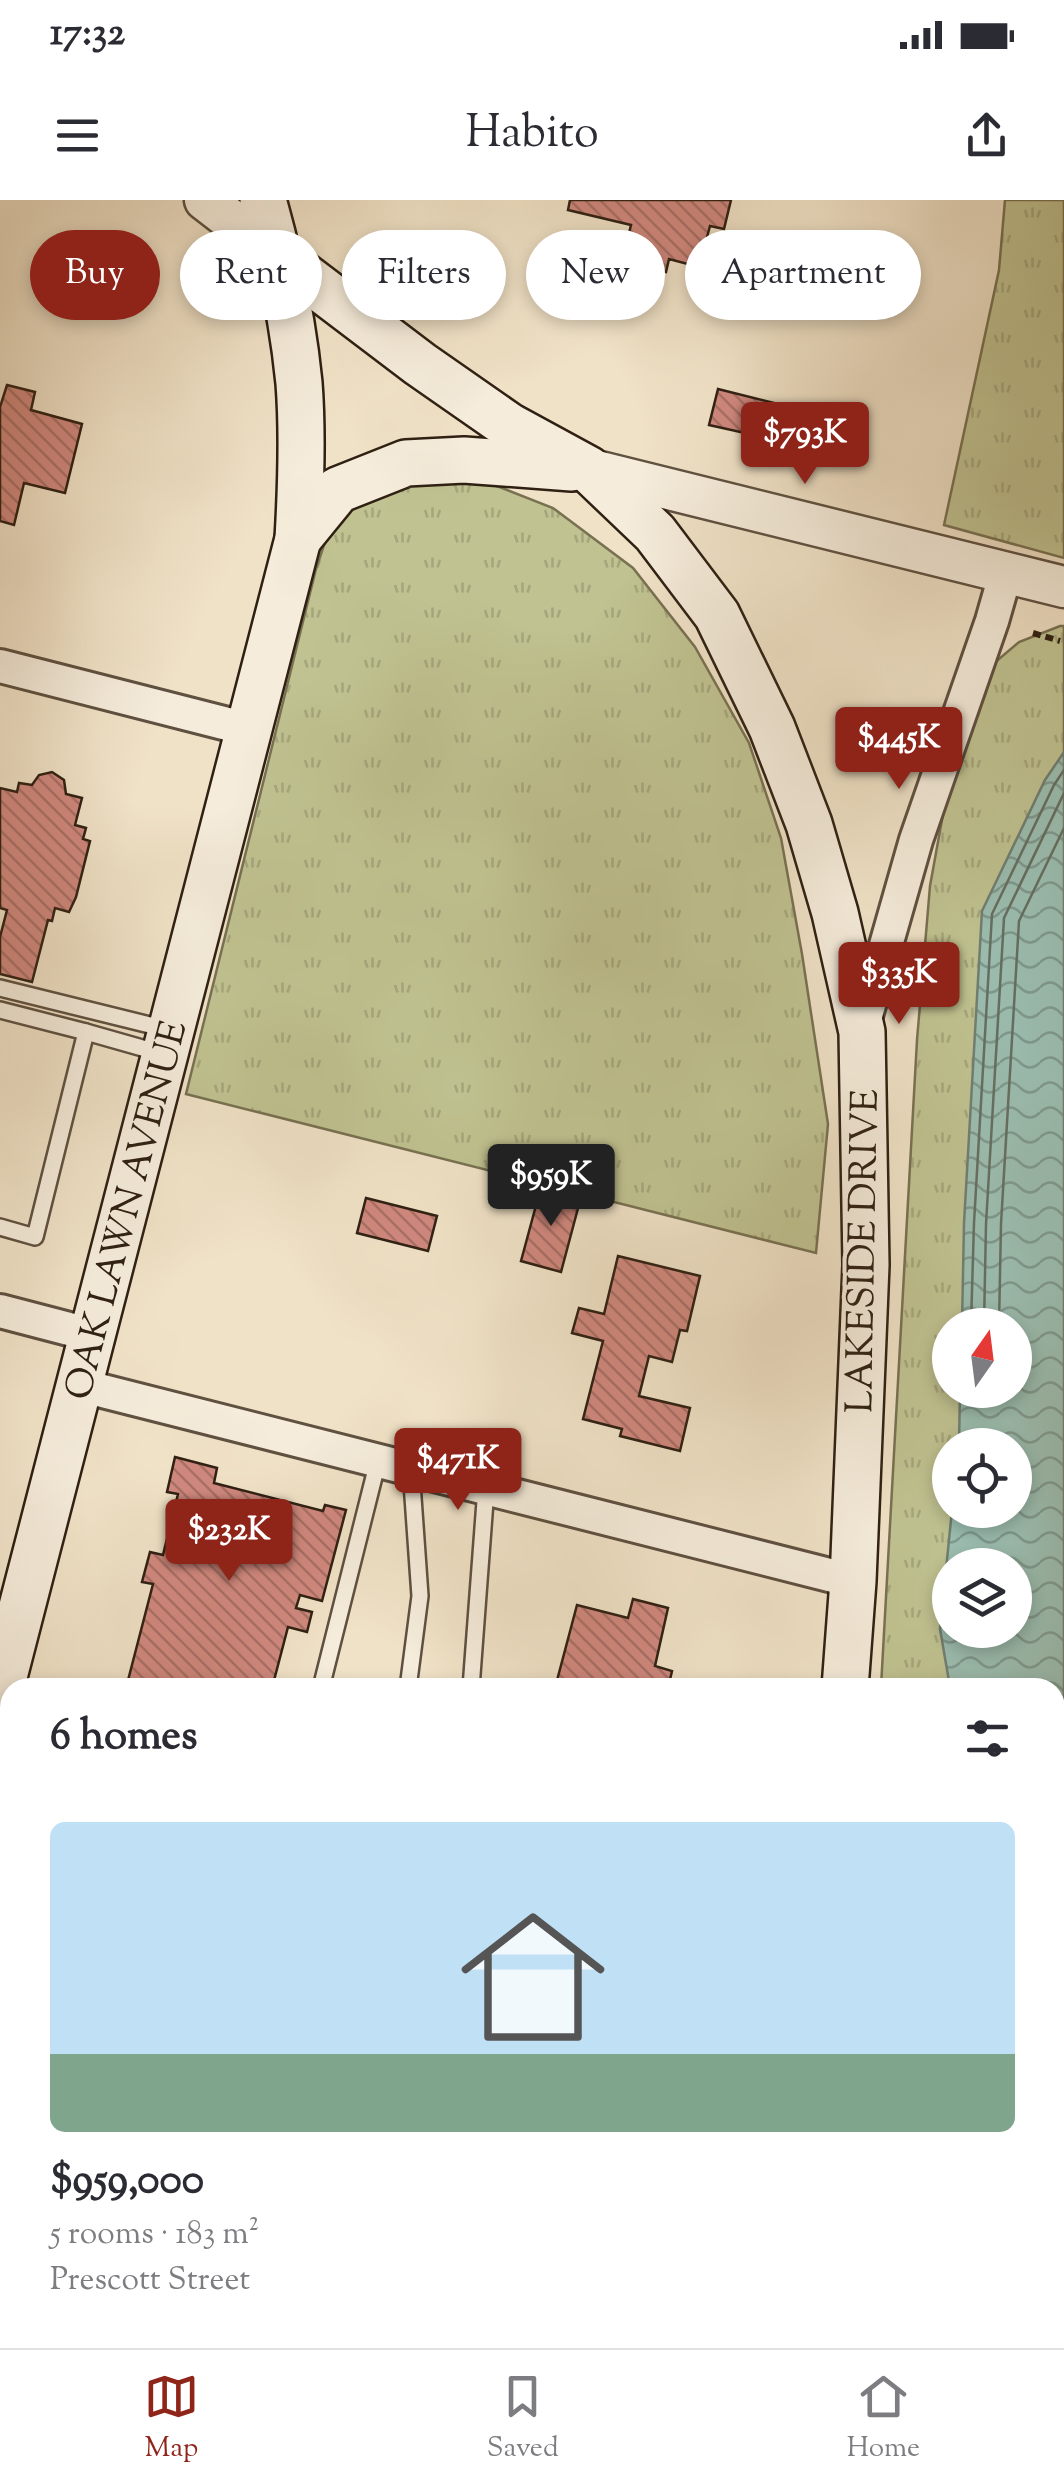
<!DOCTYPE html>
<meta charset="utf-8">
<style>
body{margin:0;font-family:"Sorts Mill Goudy",serif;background:#f2f2f3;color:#2b2b33;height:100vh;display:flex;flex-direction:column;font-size:38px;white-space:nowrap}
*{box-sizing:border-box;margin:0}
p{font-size:32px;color:#7c7c81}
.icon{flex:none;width:55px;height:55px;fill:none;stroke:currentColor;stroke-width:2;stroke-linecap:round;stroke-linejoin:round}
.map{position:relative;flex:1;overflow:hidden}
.details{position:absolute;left:0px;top:1478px;width:1065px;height:672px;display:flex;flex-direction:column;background:#fff;border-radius:30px 30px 0 0;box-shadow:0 5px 15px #0003}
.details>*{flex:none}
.top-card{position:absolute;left:30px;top:30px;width:1005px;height:90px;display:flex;gap:20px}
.needle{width:65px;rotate:14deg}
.fabs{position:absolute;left:932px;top:1108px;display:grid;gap:20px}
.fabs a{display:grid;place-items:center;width:100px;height:100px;border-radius:50%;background:#fff;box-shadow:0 5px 15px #0003;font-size:50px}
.price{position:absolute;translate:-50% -85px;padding:0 22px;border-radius:10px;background:#8f2418;color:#fff;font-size:32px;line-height:65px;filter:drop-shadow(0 2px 5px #0008)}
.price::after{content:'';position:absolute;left:50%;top:60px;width:30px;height:22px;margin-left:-15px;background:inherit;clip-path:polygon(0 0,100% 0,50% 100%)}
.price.selected{background:#222;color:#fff}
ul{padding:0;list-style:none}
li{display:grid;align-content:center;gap:20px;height:530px;padding:0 50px}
li span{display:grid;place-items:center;height:310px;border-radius:15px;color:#555}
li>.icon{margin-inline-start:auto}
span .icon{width:180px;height:180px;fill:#fffc;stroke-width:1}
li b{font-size:42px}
h2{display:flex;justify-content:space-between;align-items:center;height:120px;padding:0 50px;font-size:42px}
.pill{padding:0 35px;border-radius:45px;background:#fff;box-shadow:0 5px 15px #0003;font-size:35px;line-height:90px}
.pill.selected{background:#8f2418;color:#fff}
.status{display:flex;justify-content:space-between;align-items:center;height:70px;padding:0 50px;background:#fff;direction:ltr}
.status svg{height:28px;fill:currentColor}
header{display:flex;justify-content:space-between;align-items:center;height:130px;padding:0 50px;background:#fff;font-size:45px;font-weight:600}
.tab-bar{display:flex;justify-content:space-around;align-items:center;height:140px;border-top:2px solid #e1e1e2;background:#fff;font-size:28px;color:#7c7c81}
.tab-bar a{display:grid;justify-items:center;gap:5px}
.tab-bar .selected{color:#8f2418}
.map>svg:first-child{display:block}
.park{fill:url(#park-tufts);stroke:#787152;stroke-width:2.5;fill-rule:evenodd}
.water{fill:url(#water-waves);stroke:#707f72;stroke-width:2.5;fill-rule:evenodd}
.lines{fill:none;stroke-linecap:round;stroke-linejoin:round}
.shore{stroke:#656f62;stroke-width:2.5}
.building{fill:url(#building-back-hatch);stroke:#2f2013;stroke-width:2.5}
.service-casing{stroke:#5f5040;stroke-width:20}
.minor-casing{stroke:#5f5040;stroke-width:38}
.tertiary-casing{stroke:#5f5040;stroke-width:45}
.secondary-casing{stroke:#2f2013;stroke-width:50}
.path{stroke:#2f2013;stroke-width:6;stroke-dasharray:8 5;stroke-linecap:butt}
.service{stroke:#f5ecdb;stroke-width:15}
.minor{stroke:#f5ecdb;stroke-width:32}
.tertiary{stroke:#f5ecdb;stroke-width:40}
.secondary{stroke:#f5ecdb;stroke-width:45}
.labels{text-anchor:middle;stroke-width:8;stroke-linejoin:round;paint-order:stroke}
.street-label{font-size:38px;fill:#2f2013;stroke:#f5ecdb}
</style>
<div class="status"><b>17:32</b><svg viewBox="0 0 49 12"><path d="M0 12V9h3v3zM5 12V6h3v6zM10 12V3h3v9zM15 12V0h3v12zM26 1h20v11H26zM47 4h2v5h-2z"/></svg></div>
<header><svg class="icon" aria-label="menu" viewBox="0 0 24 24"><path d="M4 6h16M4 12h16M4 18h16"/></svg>Habito<svg class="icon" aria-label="share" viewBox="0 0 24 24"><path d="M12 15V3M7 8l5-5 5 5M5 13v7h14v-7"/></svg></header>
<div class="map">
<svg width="1064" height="2148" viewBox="0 0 1064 2148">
<defs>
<pattern id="park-tufts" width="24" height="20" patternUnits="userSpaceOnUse" patternTransform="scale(2.5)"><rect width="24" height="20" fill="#c0c291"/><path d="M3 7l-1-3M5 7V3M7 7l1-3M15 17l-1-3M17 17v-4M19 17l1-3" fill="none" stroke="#a5a67c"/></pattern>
<pattern id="water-waves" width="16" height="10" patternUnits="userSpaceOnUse" patternTransform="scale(2.5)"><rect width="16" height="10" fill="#9bbeb1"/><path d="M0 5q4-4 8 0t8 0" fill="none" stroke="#7f9a8f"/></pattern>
<pattern id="building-back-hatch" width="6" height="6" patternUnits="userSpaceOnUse" patternTransform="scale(2.5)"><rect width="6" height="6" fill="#d0887e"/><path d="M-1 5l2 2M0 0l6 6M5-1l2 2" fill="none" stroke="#a96f66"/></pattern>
</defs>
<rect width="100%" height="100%" fill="#f0e2c7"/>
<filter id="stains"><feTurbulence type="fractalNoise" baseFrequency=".002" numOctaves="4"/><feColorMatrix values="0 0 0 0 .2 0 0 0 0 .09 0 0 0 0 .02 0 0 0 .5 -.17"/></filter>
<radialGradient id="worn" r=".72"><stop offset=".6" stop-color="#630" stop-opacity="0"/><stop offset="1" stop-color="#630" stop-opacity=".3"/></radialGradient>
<g class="park">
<polygon points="1005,0 1064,0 1064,358 944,325 999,70"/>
<polygon points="435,276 489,283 553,308 633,368 695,447 749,543 781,638 802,754 828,924 816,1053 186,894 316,369 328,333 354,305"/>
<path d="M1060,426H1064V2148H844V2140H1055V1488L881,1487L917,840L930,686L951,570L986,470L1019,442ZM950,1125H1015V1190H950ZM950,1245H1015V1310H950ZM950,1365H1015V1430H950Z"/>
</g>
<path class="water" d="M1064,552V2148H1046L1042,2140H1055V1488L950,1487L940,1429L952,1310H1015V1245H959L960,1190H1015V1125H962L964,1023L982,711L1045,580ZM950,1365H1015V1430H950Z"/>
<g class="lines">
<g class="shore">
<polyline points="971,1125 974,1023 992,714 1054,585 1064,570"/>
<polyline points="984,1125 986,1024 1004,718 1064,593"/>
<polyline points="999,1125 1001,1024 1019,721 1064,628"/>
</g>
</g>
<g class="building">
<polygon points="570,0 731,0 724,29 710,26 699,67 669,59 666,72 622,61 631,25 568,10"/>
<polygon points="7,185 35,192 31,210 82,224 65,293 24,283 14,325 0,321 0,207"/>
<polygon points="718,189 794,208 785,242 709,225"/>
<polygon points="52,572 64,580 66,594 82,598 75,625 86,628 83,639 90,641 76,697 69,712 55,708 52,721 48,720 32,782 0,774 0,737 7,710 0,708 0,588 17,592 19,583 32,585 39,575"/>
<polygon points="541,987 581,997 561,1072 521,1061"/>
<polygon points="366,998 437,1016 428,1051 357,1033"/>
<polygon points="618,1056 700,1076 687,1131 680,1130 672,1162 649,1156 639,1196 690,1208 680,1251 620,1236 622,1229 583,1219 603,1141 572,1133 579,1108 604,1114"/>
<polygon points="175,1257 217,1268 214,1283 323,1311 325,1305 346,1310 322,1401 300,1395 296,1408 312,1412 307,1432 288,1427 272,1488 126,1488 153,1384 142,1382 150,1352 163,1355 178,1294 167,1292"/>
<polygon points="633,1399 668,1408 655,1466 672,1471 668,1488 555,1488 577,1405 628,1418"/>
<polygon points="10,2059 10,2140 107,2140 105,2148 0,2148 0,2079 5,2080"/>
<polygon points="499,2140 585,2140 582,2148 497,2148"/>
</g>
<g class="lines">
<g class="service-casing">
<g id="service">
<polyline points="0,788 166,829"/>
<polyline points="0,810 86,832 35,1037 0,1027"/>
<polyline points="86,832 160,853"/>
<polyline points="321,1488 378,1261"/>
<polyline points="408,1488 420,1396 411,1269"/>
<polyline points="471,1488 486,1288"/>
<polyline points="0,1751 10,1754"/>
<polyline points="153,2148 155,2140"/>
<polyline points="264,2148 266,2140"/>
<polyline points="337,2148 339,2140"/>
</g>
</g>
<g class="minor-casing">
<g id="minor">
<polyline points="0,466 247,529"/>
<polyline points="863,826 916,640 992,421 1006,372"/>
<polyline points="0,1111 92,1135"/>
<polyline points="79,1185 853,1381"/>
</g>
</g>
<g class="tertiary-casing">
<g id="tertiary">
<polyline points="205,0 279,57"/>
<polyline points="588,269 1064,387"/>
</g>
</g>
<g class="secondary-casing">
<g id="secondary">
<polyline points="279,57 420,164 509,226 588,269 655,333 717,415 772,528 809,624 835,713 862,832 866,1065 853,1381 845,1488"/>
<polyline points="298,339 338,290 406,263 464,260 572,268"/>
<path id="s1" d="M0,1492L298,339C301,287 303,235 299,183C293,122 280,60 263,0"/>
<polyline points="816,2140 817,2148"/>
</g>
</g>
<polyline class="path" points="1033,433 1060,441"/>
<use href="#service" class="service"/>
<use href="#minor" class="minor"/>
<use href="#tertiary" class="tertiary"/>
<use href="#secondary" class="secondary"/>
</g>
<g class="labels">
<g class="street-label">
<text dy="13" stroke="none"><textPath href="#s1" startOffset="498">OAK LAWN AVENUE</textPath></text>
<text transform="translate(861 1051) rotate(-89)" y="13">LAKESIDE DRIVE</text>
</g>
</g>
<rect width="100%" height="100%" filter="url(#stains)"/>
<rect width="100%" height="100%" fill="url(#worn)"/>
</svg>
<div class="fabs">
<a><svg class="needle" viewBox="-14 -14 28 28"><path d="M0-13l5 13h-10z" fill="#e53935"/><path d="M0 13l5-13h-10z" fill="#7c7c81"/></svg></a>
<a><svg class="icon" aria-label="locate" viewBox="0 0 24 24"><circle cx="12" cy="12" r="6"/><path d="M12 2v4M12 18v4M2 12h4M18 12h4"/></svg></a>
<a><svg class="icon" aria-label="layers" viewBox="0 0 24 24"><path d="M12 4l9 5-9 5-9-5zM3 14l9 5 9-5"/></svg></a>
</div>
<b class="price" style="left:805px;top:287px">$793K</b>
<b class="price" style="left:899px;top:592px">$445K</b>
<b class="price" style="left:899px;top:827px">$335K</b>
<b class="price selected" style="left:551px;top:1029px">$959K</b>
<b class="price" style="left:458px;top:1313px">$471K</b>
<b class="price" style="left:229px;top:1384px">$232K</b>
<div class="top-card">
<a class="pill selected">Buy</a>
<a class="pill">Rent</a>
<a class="pill">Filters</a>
<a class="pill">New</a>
<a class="pill">Apartment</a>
</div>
<section class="details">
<h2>6 homes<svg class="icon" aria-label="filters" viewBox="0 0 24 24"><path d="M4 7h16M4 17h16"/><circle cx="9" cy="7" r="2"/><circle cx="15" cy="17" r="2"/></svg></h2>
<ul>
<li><span style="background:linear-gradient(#bfe0f5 75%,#7fa58c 0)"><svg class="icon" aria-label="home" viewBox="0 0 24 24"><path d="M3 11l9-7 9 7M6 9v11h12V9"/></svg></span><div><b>$959,000</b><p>5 rooms · 183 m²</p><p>Prescott Street</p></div></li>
</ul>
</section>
</div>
<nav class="tab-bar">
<a class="selected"><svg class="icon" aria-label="map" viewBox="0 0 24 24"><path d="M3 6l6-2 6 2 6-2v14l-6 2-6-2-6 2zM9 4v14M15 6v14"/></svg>Map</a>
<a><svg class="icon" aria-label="saved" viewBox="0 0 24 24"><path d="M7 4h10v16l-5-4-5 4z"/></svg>Saved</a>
<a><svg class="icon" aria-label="home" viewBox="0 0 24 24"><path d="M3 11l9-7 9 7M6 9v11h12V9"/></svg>Home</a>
</nav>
